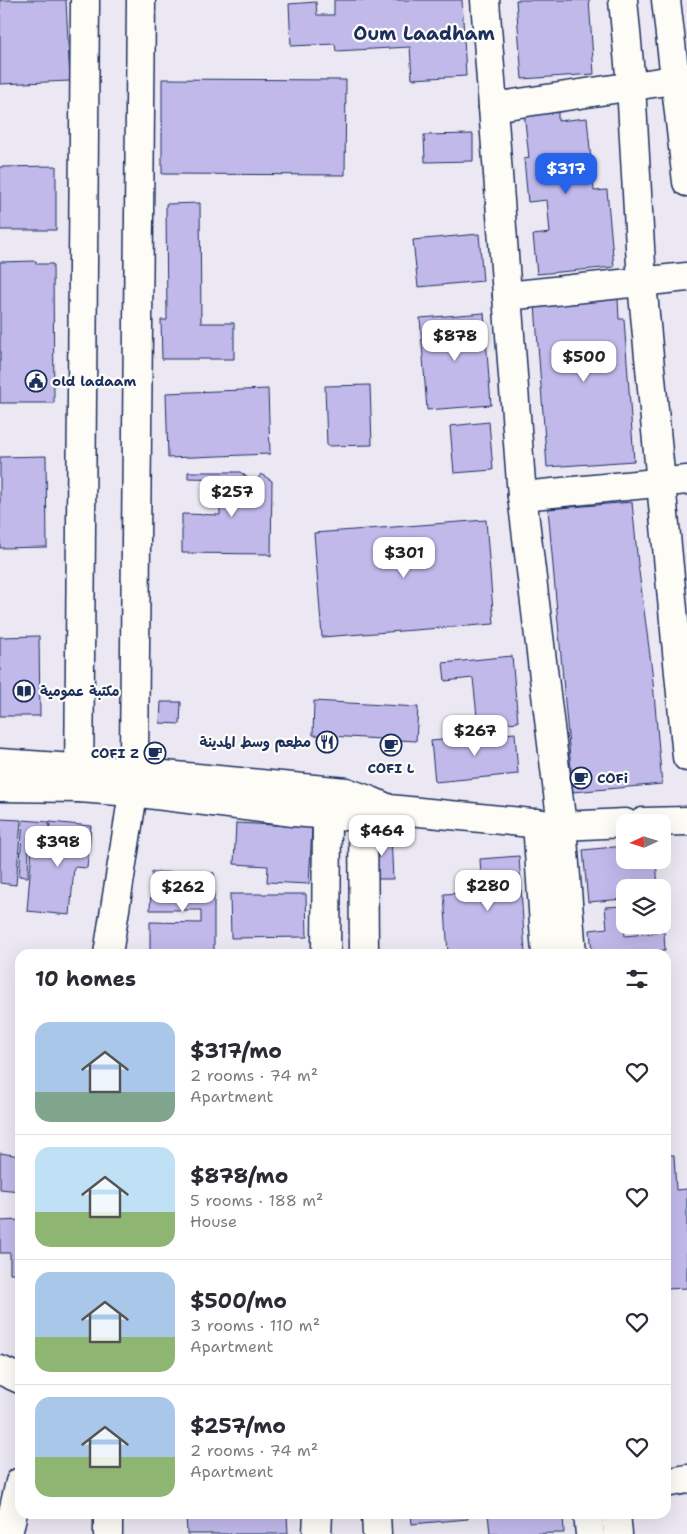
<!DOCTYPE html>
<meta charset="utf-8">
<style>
body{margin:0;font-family:"Shantell Sans","Playpen Sans Arabic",sans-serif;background:#f2f2f3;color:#2b2b33;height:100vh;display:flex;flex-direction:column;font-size:19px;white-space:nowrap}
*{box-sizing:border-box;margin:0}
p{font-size:16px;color:#7c7c81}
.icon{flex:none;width:28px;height:28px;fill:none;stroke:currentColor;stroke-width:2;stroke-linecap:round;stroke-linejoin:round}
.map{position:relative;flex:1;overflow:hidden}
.panel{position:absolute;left:15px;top:949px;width:656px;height:570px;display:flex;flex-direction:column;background:#fff;border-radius:15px;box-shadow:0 5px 20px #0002}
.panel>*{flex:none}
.needle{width:32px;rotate:266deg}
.tools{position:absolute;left:616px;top:814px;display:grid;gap:10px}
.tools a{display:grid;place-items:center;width:55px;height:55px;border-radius:10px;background:#fff;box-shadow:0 5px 20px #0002;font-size:25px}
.price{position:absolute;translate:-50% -42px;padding:0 11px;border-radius:10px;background:#fff;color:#222;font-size:16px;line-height:32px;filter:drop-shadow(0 1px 2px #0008)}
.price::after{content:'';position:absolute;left:50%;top:30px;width:15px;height:11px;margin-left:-8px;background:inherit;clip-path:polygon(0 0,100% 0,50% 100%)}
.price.current{background:#2563eb;color:#fff}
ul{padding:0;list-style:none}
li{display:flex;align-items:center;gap:15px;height:125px;padding:0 20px}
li+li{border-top:1px solid #e1e1e2}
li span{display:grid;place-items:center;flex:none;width:140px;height:100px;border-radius:15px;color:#555}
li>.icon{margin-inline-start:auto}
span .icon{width:60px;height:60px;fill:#fffc;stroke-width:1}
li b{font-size:21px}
h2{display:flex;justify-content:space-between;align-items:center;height:60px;padding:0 20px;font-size:21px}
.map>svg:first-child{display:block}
.building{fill:#c2b9eb;stroke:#1b2f5e}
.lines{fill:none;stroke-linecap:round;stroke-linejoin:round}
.minor-casing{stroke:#1b2f5e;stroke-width:31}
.major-casing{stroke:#1b2f5e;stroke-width:31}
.minor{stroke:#fdfcf7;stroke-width:28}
.major{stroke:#fdfcf7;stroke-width:28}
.labels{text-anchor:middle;stroke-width:4.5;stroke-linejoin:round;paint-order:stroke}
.poi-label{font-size:14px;font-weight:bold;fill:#1b2f5e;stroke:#fdfcf7;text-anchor:start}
.district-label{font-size:19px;font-weight:bold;fill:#1b2f5e;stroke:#fdfcf7}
</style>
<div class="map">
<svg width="687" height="1534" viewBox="0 0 687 1534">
<rect width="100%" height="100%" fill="#ebe8f3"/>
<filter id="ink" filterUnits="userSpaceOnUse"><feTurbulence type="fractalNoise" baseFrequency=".02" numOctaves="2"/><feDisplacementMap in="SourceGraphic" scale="10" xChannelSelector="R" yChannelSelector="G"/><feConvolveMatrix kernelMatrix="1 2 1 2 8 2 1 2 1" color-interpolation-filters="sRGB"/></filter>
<g filter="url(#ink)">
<g class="building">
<polygon points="0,0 66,0 70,81 0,84"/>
<polygon points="334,0 462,0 466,76 412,79 410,47 336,51 335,44 291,46 289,4 316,2 317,15 334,15"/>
<polygon points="516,0 589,0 594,74 522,79"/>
<polygon points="162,79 346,80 345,175 162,174"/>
<polygon points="558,109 558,121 587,118 594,191 607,190 614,267 537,274 533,235 550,233 547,200 528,202 524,159 529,158 524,112"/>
<polygon points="473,134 473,161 425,162 424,135"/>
<polygon points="56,166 56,230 0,230 0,167"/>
<polygon points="200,203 201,323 234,323 234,359 162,359 161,320 167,320 166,204"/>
<polygon points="479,234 483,281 418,287 413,240"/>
<polygon points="36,261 36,264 53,264 54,403 0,403 0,262"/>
<polygon points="618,299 619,319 624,319 634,461 547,467 535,305"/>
<polygon points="484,313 491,405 427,410 420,318"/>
<polygon points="370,385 372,445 327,446 325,386"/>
<polygon points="268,389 270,454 168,458 166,393"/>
<polygon points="489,422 493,470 454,473 450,426"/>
<polygon points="46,456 47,547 0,548 0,457"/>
<polygon points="188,472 240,472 255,483 261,474 272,481 271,556 267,554 182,553 182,514 220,515 220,487 226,479 188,478"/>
<polygon points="632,502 638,564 652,671 662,784 573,792 548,509"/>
<polygon points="486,520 494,624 322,637 314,533"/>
<polygon points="39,636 40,716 0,716 0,637"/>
<polygon points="512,656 518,722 478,726 473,678 445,681 443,663"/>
<polygon points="314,701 418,707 416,741 313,735"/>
<polygon points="161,702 181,702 180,724 160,723"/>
<polygon points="515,733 518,774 435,782 431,741"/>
<polygon points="0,819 21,820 16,885 0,883"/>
<polygon points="23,820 49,822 48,848 29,847 28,877 19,876"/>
<polygon points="50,822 91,826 87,868 74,867 70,915 27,911 32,848 48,849"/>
<polygon points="236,823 312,827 309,884 267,882 268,866 234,864"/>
<polygon points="391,835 393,879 373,879 371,836"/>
<polygon points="625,846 625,860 656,860 658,888 625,888 625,899 588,902 583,850"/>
<polygon points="519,856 525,954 448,954 444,894 482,892 480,859"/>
<polygon points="152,872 214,873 214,951 227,952 227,954 150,954 150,922 201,923 201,910 150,910"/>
<polygon points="230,894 306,894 307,937 231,938"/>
<polygon points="622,906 625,936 664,932 665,950 625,954 592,954 590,930 607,928 605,907"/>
<polygon points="0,1153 20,1156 20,1191 0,1189"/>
<polygon points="666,1155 674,1155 676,1190 687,1189 687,1288 666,1289"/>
<polygon points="20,1220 20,1273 10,1273 10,1253 0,1253 0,1221"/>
<polygon points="186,1514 287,1514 288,1534 187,1534"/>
<polygon points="411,1514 468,1514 468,1519 412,1524"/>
<polygon points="488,1514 563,1514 564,1533 490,1534"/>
</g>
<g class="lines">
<g class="minor-casing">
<g id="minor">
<polyline points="485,0 522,496 562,826"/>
<polyline points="493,107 687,78"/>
<polyline points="507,296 687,277"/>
<polyline points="522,496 687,480"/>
<polyline points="79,788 85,0"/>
<polyline points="363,816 364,954"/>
<polyline points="108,954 131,806 134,759 141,0"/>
<polyline points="326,954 327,815"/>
<polyline points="0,1370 20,1379"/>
<polyline points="666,1483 687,1479"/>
<polyline points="376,1514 377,1534"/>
<polyline points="8,1534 20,1482"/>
<polyline points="108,1534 108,1514"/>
<polyline points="317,1534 318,1514"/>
</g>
</g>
<g class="major-casing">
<g id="major">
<polyline points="623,0 631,85 642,283 687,757"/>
<polyline points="666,0 687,182"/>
<polyline points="0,763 133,772 346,792 371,801 389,809 562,826 625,823"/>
<polyline points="0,787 79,788 132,792 293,812 343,816 363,816 389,809"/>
<polyline points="643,822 687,821"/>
<polyline points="537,823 546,954"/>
<polyline points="562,826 572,954"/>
<polyline points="588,1514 590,1534"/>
<polyline points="616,1514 618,1534"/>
</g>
</g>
<use href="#minor" class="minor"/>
<use href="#major" class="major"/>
</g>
</g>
<defs>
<g id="civic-ring" transform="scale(1.125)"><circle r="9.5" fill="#fdfcf7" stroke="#1b2f5e" stroke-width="1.5"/><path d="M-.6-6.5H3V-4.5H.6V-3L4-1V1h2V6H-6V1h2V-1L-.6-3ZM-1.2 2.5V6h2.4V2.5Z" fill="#1b2f5e"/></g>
<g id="library-ring" transform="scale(1.125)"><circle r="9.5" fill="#fdfcf7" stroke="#1b2f5e" stroke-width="1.5"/><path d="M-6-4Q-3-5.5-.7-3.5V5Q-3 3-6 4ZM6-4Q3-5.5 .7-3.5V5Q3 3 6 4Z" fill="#1b2f5e"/></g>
<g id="restaurant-ring" transform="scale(1.125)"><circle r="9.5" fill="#fdfcf7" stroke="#1b2f5e" stroke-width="1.5"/><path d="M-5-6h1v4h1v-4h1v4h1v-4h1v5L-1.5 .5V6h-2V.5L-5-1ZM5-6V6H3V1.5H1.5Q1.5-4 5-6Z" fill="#1b2f5e"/></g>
<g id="cafe-ring" transform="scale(1.125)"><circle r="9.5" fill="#fdfcf7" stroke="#1b2f5e" stroke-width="1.5"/><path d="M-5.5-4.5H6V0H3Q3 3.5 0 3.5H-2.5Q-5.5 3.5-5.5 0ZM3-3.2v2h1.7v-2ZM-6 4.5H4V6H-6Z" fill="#1b2f5e"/></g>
</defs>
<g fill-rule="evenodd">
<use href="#civic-ring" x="36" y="381"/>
<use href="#library-ring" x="24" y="691"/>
<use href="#restaurant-ring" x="327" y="742"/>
<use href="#cafe-ring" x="391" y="745"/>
<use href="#cafe-ring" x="155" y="753"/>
<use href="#cafe-ring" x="581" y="778"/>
</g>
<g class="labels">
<g class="poi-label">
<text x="52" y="386">old ladaam</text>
<text x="40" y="696">مكتبة عمومية</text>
<text x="311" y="747" text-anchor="end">مطعم وسط المدينة</text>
<text x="139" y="758" text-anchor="end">COFI Z</text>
<text x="391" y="773" text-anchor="middle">COFI L</text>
<text x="597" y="783">COFi</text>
</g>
<g class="district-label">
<text x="424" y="40">Oum Laadham</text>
</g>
</g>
</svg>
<div class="tools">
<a><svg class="needle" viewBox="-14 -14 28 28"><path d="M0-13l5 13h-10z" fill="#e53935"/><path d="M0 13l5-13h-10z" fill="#7c7c81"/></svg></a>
<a><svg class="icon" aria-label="layers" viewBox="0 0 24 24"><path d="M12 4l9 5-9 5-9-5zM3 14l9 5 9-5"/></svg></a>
</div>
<b class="price current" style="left:566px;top:195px">$317</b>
<b class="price" style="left:455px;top:362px">$878</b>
<b class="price" style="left:584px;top:383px">$500</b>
<b class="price" style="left:232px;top:518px">$257</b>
<b class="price" style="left:404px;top:579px">$301</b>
<b class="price" style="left:475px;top:757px">$267</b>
<b class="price" style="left:382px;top:857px">$464</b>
<b class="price" style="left:58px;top:868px">$398</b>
<b class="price" style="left:488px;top:912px">$280</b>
<b class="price" style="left:183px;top:913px">$262</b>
<section class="panel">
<h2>10 homes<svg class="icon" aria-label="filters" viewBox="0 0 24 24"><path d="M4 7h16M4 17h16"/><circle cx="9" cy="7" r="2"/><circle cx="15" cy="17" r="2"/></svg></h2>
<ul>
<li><span style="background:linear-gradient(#a9c7e8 70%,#7fa58c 0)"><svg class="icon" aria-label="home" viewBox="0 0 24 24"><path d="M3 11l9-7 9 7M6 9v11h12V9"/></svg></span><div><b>$317/mo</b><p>2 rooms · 74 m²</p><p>Apartment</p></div><svg class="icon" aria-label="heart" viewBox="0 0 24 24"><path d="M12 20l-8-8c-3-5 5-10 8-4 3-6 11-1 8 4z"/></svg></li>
<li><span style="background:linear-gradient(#bfe0f5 65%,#8fb573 0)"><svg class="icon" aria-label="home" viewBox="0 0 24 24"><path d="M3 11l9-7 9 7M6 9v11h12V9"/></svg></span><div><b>$878/mo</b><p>5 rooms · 188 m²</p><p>House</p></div><svg class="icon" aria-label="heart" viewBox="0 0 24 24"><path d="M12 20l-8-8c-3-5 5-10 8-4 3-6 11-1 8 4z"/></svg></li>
<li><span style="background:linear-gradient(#a9c7e8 65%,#8fb573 0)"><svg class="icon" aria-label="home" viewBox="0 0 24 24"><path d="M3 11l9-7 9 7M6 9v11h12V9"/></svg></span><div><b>$500/mo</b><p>3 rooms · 110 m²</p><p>Apartment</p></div><svg class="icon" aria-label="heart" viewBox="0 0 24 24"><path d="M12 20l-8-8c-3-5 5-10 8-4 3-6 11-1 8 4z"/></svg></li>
<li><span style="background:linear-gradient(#a9c7e8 60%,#8fb573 0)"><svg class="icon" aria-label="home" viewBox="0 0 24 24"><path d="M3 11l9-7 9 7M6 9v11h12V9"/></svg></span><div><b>$257/mo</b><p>2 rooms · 74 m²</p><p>Apartment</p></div><svg class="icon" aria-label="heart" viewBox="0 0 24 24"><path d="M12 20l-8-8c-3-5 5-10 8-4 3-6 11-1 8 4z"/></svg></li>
</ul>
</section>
</div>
